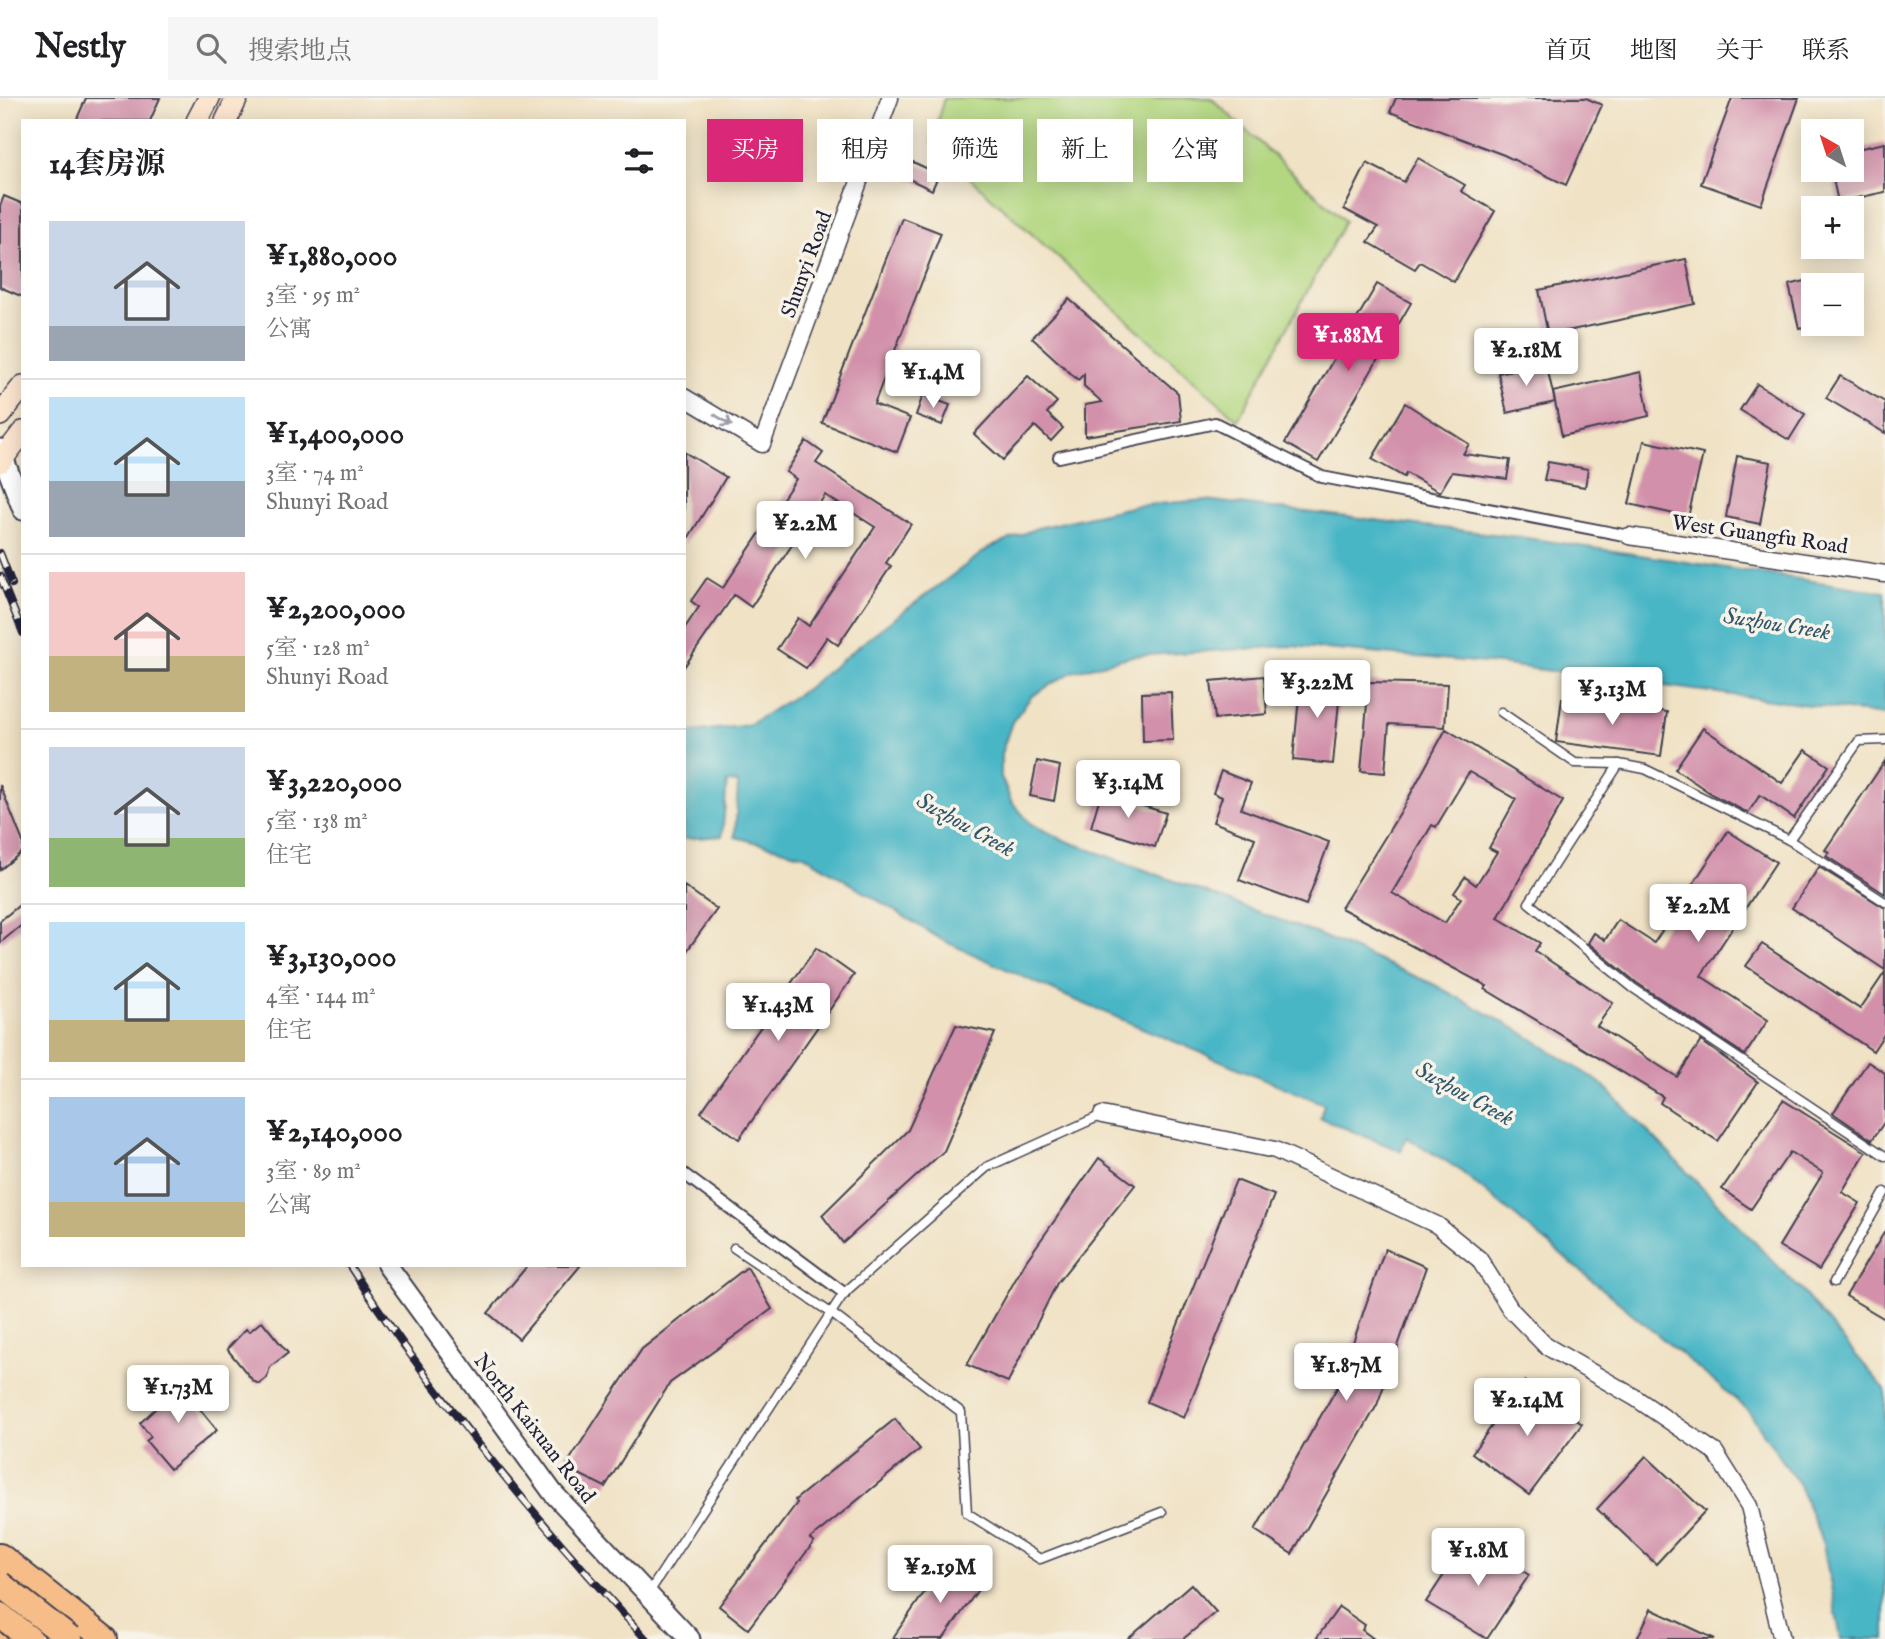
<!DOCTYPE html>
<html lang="zh">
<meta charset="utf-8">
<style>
body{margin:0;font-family:"IM FELL English","Noto Serif SC",serif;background:#f6f6f6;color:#202124;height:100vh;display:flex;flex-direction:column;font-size:26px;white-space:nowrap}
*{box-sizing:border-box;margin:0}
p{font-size:23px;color:#757577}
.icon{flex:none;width:38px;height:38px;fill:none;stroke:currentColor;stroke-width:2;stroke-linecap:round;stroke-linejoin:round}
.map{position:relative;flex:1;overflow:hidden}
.drawer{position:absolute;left:21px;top:21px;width:665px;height:1148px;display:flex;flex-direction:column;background:#fff;border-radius:0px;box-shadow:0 4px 18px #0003}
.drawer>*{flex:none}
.hud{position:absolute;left:707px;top:21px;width:665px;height:63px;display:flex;gap:14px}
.needle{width:46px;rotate:321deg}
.fabs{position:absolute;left:1801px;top:21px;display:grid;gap:14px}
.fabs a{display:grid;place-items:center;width:63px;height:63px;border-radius:0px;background:#fff;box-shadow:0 4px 18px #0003;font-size:35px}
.price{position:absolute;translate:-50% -60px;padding:0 16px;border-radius:7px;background:#fff;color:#222;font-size:23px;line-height:46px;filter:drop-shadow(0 2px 4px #0008)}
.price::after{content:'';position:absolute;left:50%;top:42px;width:21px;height:16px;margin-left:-10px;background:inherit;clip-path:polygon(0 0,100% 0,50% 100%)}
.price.selected{background:#db2777;color:#fff}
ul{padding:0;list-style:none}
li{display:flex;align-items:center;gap:21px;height:175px;padding:0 28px}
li+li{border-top:2px solid #e0e0e0}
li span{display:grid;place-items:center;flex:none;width:196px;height:140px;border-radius:0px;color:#555}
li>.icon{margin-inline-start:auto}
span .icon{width:84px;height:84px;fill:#fffc;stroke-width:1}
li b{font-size:30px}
h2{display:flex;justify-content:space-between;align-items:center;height:84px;padding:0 28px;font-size:30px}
.tag{padding:0 24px;border-radius:0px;background:#fff;box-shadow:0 4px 18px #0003;font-size:24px;line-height:63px}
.tag.selected{background:#db2777;color:#fff}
header{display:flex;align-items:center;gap:42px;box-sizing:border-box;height:98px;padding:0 35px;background:#fff;border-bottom:2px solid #e0e0e0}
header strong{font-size:33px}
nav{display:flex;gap:38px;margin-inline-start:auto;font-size:24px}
.search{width:490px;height:63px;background:#f6f6f6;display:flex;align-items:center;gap:18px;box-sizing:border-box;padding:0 24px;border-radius:0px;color:#757577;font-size:26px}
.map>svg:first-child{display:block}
.green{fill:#b2d780;stroke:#6a7c5e;stroke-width:2}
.water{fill:#4ab6c6;stroke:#366c80;stroke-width:2}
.building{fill:#d290aa;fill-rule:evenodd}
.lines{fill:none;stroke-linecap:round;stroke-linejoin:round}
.service-casing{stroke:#413f50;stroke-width:11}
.pedestrian-casing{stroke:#413f50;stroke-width:14}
.minor-casing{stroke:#413f50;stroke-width:19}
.tertiary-casing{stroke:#413f50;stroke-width:23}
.secondary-casing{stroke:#413f50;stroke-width:24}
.trunk-casing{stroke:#413f50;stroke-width:28}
.service{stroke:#fff;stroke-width:8}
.pedestrian{stroke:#fff;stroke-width:10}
.minor{stroke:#fff;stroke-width:16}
.tertiary{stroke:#fff;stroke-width:19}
.secondary{stroke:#fce5cf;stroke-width:21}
.trunk{stroke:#f7bd88;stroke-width:24}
.rail-casing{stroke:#22223b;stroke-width:8}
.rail{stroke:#f7f3e8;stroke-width:5;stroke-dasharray:16;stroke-linecap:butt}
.trunk-bridge-casing{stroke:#413f50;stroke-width:28;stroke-linecap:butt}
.trunk-bridge{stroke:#f7bd88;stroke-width:24}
.oneway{stroke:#9c9ca7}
.labels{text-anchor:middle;stroke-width:7;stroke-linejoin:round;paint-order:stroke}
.street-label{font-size:21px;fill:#22223b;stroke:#f7f3e8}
.water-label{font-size:23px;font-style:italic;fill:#30566c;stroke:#f7f3e8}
</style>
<header>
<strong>Nestly</strong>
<div class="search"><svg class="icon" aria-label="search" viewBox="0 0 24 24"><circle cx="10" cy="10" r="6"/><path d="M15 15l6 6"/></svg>搜索地点</div>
<nav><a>首页</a><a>地图</a><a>关于</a><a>联系</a></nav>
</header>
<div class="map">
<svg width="1885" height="1541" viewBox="0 0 1885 1541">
<rect width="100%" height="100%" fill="#f7f3e8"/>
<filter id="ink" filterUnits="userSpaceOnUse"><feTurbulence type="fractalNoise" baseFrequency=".0143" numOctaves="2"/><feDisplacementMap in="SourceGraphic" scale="14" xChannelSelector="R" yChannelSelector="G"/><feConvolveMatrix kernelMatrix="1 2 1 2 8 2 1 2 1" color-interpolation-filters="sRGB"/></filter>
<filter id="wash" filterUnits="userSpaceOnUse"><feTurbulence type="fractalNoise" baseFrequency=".00686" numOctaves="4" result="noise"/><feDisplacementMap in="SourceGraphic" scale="28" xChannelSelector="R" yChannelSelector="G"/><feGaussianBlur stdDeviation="1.57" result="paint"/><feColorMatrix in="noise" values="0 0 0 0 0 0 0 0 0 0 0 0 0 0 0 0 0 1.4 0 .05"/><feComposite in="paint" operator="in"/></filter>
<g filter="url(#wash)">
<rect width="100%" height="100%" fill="#f0e2c5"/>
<polygon class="green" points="944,0 1211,0 1345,123 1238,322 931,45"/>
<polygon class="water" points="1205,402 1527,440 1885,494 1885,617 1498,566 1291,548 1132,558 1072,574 1032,598 1012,624 1001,656 1001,679 1011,703 1031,726 1064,742 1315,835 1433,886 1520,933 1602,986 1800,1191 1885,1291 1885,1541 1841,1541 1823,1446 1799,1387 1747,1311 1457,1070 1406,1039 1401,1053 1320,1020 1324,1006 1068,899 944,843 804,757 735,739 738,685 727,684 722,738 684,741 684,635 749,627 806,591 875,535 989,450 1037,430 1135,408"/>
<g id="blocks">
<g class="building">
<polygon points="86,0 160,0 150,23 76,23"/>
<polygon points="1396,0 1586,0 1602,7 1566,87 1504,57 1390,14"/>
<polygon points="1732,0 1799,0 1761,107 1701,86"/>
<polygon points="1885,45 1885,94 1838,104 1831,72 1852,72 1852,52"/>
<polygon points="902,59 939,76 932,92 894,74"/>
<polygon points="1418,60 1465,87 1461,93 1495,113 1454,184 1420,164 1415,171 1368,144 1378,129 1344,111 1367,65 1404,84"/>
<polygon points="4,98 23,106 23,199 0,189 0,108"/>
<polygon points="902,120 941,135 874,306 910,320 897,354 822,325"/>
<polygon points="1686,161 1695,206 1548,237 1539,192"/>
<polygon points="1813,181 1813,227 1799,230 1789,187"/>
<polygon points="1377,186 1411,205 1318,364 1285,345"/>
<polygon points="1069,201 1178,295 1181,323 1085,338 1085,307 1102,304 1084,288 1084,276 1078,282 1032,240"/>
<polygon points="1546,265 1555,304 1507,315 1498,275"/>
<polygon points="1641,274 1649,318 1562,338 1553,294"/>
<polygon points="1028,278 1057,304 1047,315 1063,330 1051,343 1035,328 1003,362 974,336"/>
<polygon points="1840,278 1885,304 1885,335 1826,300"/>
<polygon points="1757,286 1805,316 1789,342 1740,312"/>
<polygon points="923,297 950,307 942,327 916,317"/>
<polygon points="1405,305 1469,346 1463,356 1510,362 1507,381 1452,374 1440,394 1406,375 1404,379 1372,361"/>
<polygon points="806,343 823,355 816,365 911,426 886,465 891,468 838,547 827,539 806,570 777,551 798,520 809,528 875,429 825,397 751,509 734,497 684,569 684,531 699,509 691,503 707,480 723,490 796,381 786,374"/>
<polygon points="1644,343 1703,356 1688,419 1629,406"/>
<polygon points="684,354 726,379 684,447"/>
<polygon points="1737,358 1771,364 1760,426 1726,419"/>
<polygon points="1548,364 1588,371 1585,389 1544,382"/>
<polygon points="1264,578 1267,616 1215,621 1211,583"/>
<polygon points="1301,578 1341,582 1333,666 1293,662"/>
<polygon points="1369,584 1448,586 1445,629 1389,626 1385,675 1361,673"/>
<polygon points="1171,594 1173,642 1143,643 1142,595"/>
<polygon points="1562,600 1667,614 1661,658 1556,644"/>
<polygon points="1703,630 1782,685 1805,652 1829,668 1794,720 1760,697 1748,715 1713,697 1675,671"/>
<path d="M1446,631L1563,703L1498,820L1540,845L1535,853L1613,905L1597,928L1677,979L1701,943L1758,984L1718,1043L1660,1005L1663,999L1485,891L1487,888L1341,810L1403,710ZM1469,674L1516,701L1489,750L1497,754L1476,787L1465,779L1454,795L1461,800L1445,825L1392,795L1432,727L1436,729Z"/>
<polygon points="1037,663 1060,668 1054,703 1030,698"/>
<polygon points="1885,663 1885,796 1826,758 1829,754 1825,752"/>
<polygon points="1221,673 1251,685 1241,711 1329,744 1306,807 1239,782 1255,740 1213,724 1222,699 1213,695"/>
<polygon points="0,687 23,744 23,753 0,772"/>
<polygon points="1101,695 1166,715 1155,749 1091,729"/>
<polygon points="1728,733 1776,764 1701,878 1768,922 1745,957 1637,885 1588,845 1594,835 1605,842 1618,822 1654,845"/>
<polygon points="1819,769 1885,810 1885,872 1792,810"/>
<polygon points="684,788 717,811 684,857"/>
<polygon points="23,804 23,826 0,845 0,823"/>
<polygon points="1762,846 1860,911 1885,874 1885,935 1873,953 1746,868"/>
<polygon points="816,850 854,877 739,1041 701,1014"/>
<polygon points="956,927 995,935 944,1053 843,1145 822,1117 908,1032"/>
<polygon points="1868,964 1885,975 1885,1023 1872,1042 1833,1015"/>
<polygon points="1783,1002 1866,1054 1842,1094 1860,1105 1819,1172 1779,1148 1823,1075 1790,1054 1751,1111 1722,1091"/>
<polygon points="1099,1060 1135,1087 1057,1185 1008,1284 967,1267 1026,1163"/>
<polygon points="1236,1082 1274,1097 1184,1320 1147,1304"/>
<polygon points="1885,1133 1885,1221 1846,1198"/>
<polygon points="1385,1151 1426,1169 1377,1307 1292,1456 1255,1432 1338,1288"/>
<polygon points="528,1167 581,1167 519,1241 488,1215"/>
<polygon points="747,1169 772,1211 670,1285 605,1389 565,1369 642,1251"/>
<polygon points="262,1223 288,1255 270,1269 267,1280 259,1286 253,1283 227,1251 246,1231 249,1234"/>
<polygon points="189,1279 204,1296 194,1304 217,1332 170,1371 146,1343 151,1339 140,1325"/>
<polygon points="1525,1283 1582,1326 1529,1397 1472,1355"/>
<polygon points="895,1321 920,1351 810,1441 814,1444 748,1531 719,1508 797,1405 795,1402"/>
<polygon points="1646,1358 1705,1413 1656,1466 1597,1411"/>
<polygon points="1469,1439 1529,1477 1487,1541 1426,1504"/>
<polygon points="947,1462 982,1486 943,1541 892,1541"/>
<polygon points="1191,1486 1216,1514 1183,1541 1128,1541"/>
<polygon points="1339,1509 1365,1527 1362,1532 1374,1541 1316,1541"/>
<polygon points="1651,1511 1715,1541 1637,1541"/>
</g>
</g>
</g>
<g filter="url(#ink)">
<use href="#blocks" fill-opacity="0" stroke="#413f50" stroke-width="2"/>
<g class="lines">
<g class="service-casing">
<g id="service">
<polyline points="1501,614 1575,665 1619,666 1645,671 1789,742 1885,804"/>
<polyline points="1619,666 1529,805 1633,890 1885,1058"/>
<polyline points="1789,742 1859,643 1885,642"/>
<polyline points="734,1150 831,1215 961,1314 967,1415 1040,1461 1162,1414"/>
<polyline points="1834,1184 1885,1094"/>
<polyline points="648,1496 844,1195 987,1069 1102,1017"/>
</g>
</g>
<g class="pedestrian-casing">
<g id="pedestrian">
<polyline points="1059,359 1215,325 1322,379 1629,438"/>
<polyline points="684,1076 844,1195"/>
</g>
</g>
<g class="minor-casing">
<g id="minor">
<polyline points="684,299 762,346 890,0"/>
<polyline points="1629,438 1885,476"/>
<polyline points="1102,1017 1275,1052 1437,1127 1479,1161 1511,1212 1546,1248 1634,1299 1715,1354 1749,1408 1782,1541"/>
</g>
</g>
<g class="tertiary-casing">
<g id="tertiary">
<polyline points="0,351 23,412"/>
<polyline points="387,1167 553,1395 690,1541"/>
</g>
</g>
<g class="secondary-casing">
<g id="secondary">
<polyline points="197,23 209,0"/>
<polyline points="226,23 237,0"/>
<polyline points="0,317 23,288"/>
<polyline points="0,364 23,334"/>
</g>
</g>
<g class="trunk-casing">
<g id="trunk">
<polyline points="0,1458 105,1541"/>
<polyline points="0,1540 2,1541"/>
</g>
</g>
<use href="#service" class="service"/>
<use href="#pedestrian" class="pedestrian"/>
<use href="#minor" class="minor"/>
<use href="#tertiary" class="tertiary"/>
<use href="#secondary" class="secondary"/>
<use href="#trunk" class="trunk"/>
<g class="rail-casing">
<g id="rail">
<polyline points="0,455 12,486"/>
<polyline points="0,478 23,535"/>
<path d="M349,1167C436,1301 538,1424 646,1541"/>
</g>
</g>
<use href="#rail" class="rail"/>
<g class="trunk-bridge-casing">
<g id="trunk-bridge">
<polyline points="0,1486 70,1541"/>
<polyline points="0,1517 30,1541"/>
</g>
</g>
<use href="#trunk-bridge" class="trunk-bridge"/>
</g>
<defs><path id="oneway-shaft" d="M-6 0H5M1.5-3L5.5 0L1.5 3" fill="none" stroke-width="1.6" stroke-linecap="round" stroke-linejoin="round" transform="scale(1.75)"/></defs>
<use class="oneway" href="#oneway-shaft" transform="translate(723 322) rotate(32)"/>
</g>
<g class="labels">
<g class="street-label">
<text transform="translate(806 166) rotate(-70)" y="7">Shunyi Road</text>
<text transform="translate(1760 436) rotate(8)" y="7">West Guangfu Road</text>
<text transform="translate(535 1330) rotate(52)" y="7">North Kaixuan Road</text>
</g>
<g class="water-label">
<text transform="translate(1777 525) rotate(9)" y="8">Suzhou Creek</text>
<text transform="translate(966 726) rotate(29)" y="8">Suzhou Creek</text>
<text transform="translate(1465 995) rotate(29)" y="8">Suzhou Creek</text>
</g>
</g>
</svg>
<div class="fabs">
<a><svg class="needle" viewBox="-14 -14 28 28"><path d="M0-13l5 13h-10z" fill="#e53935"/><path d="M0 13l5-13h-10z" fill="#757577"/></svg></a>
<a>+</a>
<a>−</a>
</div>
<b class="price selected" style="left:1348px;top:275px">¥1.88M</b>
<b class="price" style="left:1526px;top:290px">¥2.18M</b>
<b class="price" style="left:933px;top:312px">¥1.4M</b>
<b class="price" style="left:805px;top:463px">¥2.2M</b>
<b class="price" style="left:1317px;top:622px">¥3.22M</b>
<b class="price" style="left:1612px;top:629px">¥3.13M</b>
<b class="price" style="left:1128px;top:722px">¥3.14M</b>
<b class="price" style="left:1698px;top:846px">¥2.2M</b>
<b class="price" style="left:778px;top:945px">¥1.43M</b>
<b class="price" style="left:1346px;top:1305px">¥1.87M</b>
<b class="price" style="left:178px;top:1327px">¥1.73M</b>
<b class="price" style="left:1527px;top:1340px">¥2.14M</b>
<b class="price" style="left:1478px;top:1490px">¥1.8M</b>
<b class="price" style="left:940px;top:1507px">¥2.19M</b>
<div class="hud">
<a class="tag selected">买房</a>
<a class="tag">租房</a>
<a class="tag">筛选</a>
<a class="tag">新上</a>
<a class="tag">公寓</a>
</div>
<section class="drawer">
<h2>14套房源<svg class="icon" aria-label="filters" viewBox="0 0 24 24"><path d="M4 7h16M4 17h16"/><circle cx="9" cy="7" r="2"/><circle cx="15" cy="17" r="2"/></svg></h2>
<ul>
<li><span style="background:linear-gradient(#c9d6e8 75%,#9aa5b1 0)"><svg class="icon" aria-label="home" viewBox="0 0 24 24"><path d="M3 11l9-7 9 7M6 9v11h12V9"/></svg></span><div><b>¥1,880,000</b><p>3室 · 95 m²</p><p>公寓</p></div></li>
<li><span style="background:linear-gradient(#bfe0f5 60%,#9aa5b1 0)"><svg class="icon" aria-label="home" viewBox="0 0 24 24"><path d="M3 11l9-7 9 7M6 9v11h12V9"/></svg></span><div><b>¥1,400,000</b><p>3室 · 74 m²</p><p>Shunyi Road</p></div></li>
<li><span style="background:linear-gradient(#f6c9c9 60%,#c2b280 0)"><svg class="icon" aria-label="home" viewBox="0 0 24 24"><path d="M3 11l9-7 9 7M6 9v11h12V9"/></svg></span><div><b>¥2,200,000</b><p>5室 · 128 m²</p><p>Shunyi Road</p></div></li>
<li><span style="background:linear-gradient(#c9d6e8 65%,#8fb573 0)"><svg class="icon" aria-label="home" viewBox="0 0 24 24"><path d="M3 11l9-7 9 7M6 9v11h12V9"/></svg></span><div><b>¥3,220,000</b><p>5室 · 138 m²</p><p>住宅</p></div></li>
<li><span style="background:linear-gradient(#bfe0f5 70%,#c2b280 0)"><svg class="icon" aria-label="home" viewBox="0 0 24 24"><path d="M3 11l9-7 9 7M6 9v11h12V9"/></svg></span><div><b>¥3,130,000</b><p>4室 · 144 m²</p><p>住宅</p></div></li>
<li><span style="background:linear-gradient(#a9c7e8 75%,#c2b280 0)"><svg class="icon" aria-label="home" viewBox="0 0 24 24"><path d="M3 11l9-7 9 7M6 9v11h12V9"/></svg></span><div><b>¥2,140,000</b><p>3室 · 89 m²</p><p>公寓</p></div></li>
</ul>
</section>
</div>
